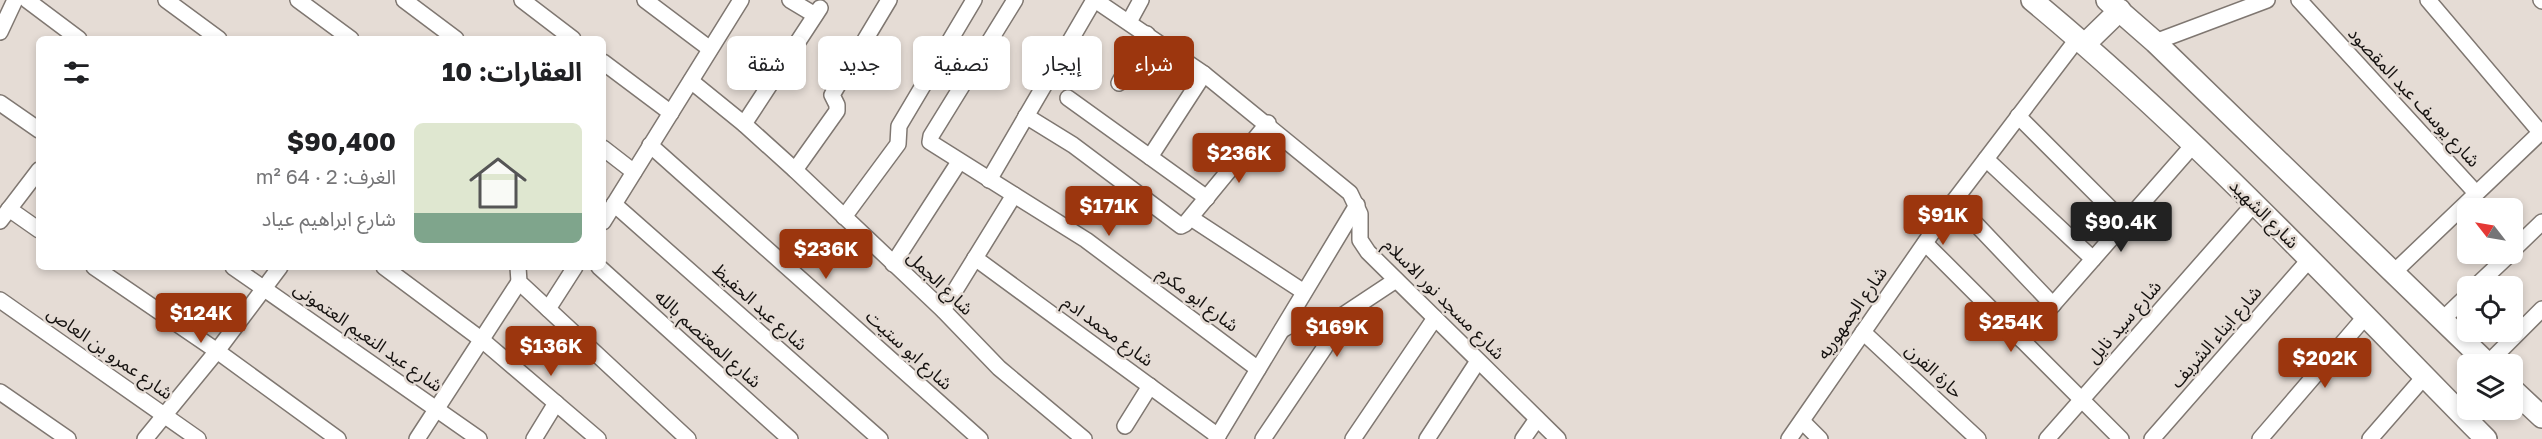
<!DOCTYPE html>
<html lang="ar">
<meta charset="utf-8">
<style>
body{margin:0;font-family:"Golos Text","Noto Sans Arabic",sans-serif;background:#f2f2f2;color:#202124;direction:rtl;height:100vh;display:flex;flex-direction:column;font-size:22px;white-space:nowrap}
*{box-sizing:border-box;margin:0}
p{font-size:20px;color:#757577}
.icon{flex:none;width:33px;height:33px;fill:none;stroke:currentColor;stroke-width:2;stroke-linecap:round;stroke-linejoin:round}
.map{position:relative;flex:1;overflow:hidden;direction:ltr}
.side{position:absolute;left:36px;top:36px;width:570px;height:234px;display:flex;flex-direction:column;background:#fff;border-radius:9px;box-shadow:0 3px 9px #0003;direction:rtl}
.side>*{flex:none}
.top-card{position:absolute;left:624px;top:36px;width:570px;height:54px;direction:rtl;display:flex;gap:12px}
.needle{width:39px;rotate:301deg}
.fabs{position:absolute;left:2457px;top:198px;display:grid;gap:12px}
.fabs a{display:grid;place-items:center;width:66px;height:66px;border-radius:9px;background:#fff;box-shadow:0 3px 9px #0003;font-size:30px}
.price{position:absolute;translate:-50% -51px;padding:0 14px;border-radius:6px;background:#9c360e;color:#fff;font-size:20px;line-height:39px;filter:drop-shadow(0 2px 3px #0008)}
.price::after{content:'';position:absolute;left:50%;top:36px;width:18px;height:14px;margin-left:-9px;background:inherit;clip-path:polygon(0 0,100% 0,50% 100%)}
.price.active{background:#222;color:#fff}
ul{padding:0;list-style:none}
li{display:flex;align-items:center;gap:18px;height:150px;padding:0 24px}
li+li{border-top:2px solid #e0e0e0}
li span{display:grid;place-items:center;flex:none;width:168px;height:120px;border-radius:9px;color:#555}
li>.icon{margin-inline-start:auto}
span .icon{width:72px;height:72px;fill:#fffc;stroke-width:1}
li b{font-size:26px}
h2{display:flex;justify-content:space-between;align-items:center;height:72px;padding:0 24px;font-size:26px}
.tag{padding:0 21px;border-radius:9px;background:#fff;box-shadow:0 3px 9px #0003;font-size:21px;line-height:54px}
.tag.active{background:#9c360e;color:#fff}
.map>svg:first-child{display:block}
.lines{fill:none;stroke-linecap:round;stroke-linejoin:round}
.street-casing{stroke:#7f7771;stroke-width:18}
.secondary-casing{stroke:#7f7771;stroke-width:24}
.street{stroke:#fff;stroke-width:15}
.secondary{stroke:#fff;stroke-width:21}
.labels{text-anchor:middle;stroke-width:5;stroke-linejoin:round;paint-order:stroke}
.street-label{font-size:18px;fill:#151210;stroke:#e5dcd5}
</style>
<div class="map">
<svg width="2542" height="439" viewBox="0 0 2542 439">
<rect width="100%" height="100%" fill="#e5dcd5"/>
<g class="lines">
<g class="street-casing">
<g id="street">
<polyline points="27,0 79,39"/>
<polyline points="166,0 219,39"/>
<polyline points="298,0 351,39"/>
<polyline points="404,0 456,39"/>
<polyline points="522,0 573,39"/>
<polyline points="645,0 710,49"/>
<polyline points="790,0 815,15"/>
<polyline points="1015,0 931,136 930,142 1086,240 1258,369"/>
<polyline points="1095,0 1204,74 1350,193 1360,214 1360,240 1368,252 1558,439"/>
<polyline points="2299,0 2476,193"/>
<polyline points="2428,0 2540,132"/>
<polyline points="2541,0 2542,1"/>
<polyline points="1129,22 1141,0"/>
<polyline points="0,32 15,0"/>
<polyline points="2155,42 2267,0"/>
<polyline points="603,62 671,113"/>
<polyline points="691,81 744,124 795,170 943,310 999,368 1084,439"/>
<polyline points="1119,83 1147,34"/>
<polyline points="1068,98 1207,198"/>
<polyline points="0,103 39,130"/>
<polyline points="1026,116 1073,145 1181,226 1185,224 1268,123"/>
<polyline points="2018,116 2125,223"/>
<polyline points="744,124 820,8"/>
<polyline points="650,145 980,439"/>
<polyline points="603,148 634,172"/>
<polyline points="1150,157 1204,74"/>
<polyline points="1986,159 2093,259"/>
<polyline points="795,170 837,111 837,105 832,95 889,0"/>
<polyline points="989,180 1094,0"/>
<polyline points="1954,201 2053,305"/>
<polyline points="614,204 880,439"/>
<polyline points="9,209 39,230"/>
<polyline points="844,217 898,144 899,126 974,0"/>
<polyline points="1191,218 1304,292"/>
<polyline points="0,221 39,170"/>
<polyline points="603,222 741,0"/>
<polyline points="1925,243 2121,439"/>
<polyline points="2512,251 2542,222"/>
<polyline points="975,258 1218,436"/>
<polyline points="893,264 959,162"/>
<polyline points="94,267 217,351 338,439"/>
<polyline points="233,267 479,439"/>
<polyline points="384,267 482,340 598,439"/>
<polyline points="518,267 519,282 688,439"/>
<polyline points="599,267 790,439"/>
<polyline points="2393,273 2542,131"/>
<polyline points="2476,286 2510,254"/>
<polyline points="0,300 198,439"/>
<polyline points="548,309 575,267"/>
<polyline points="943,310 1014,195"/>
<polyline points="2442,320 2468,295"/>
<polyline points="1319,331 1396,280"/>
<polyline points="1863,332 1978,439"/>
<polyline points="2022,340 2194,144"/>
<polyline points="2487,364 2542,309"/>
<polyline points="0,392 68,439"/>
<polyline points="1802,421 1820,439"/>
<polyline points="1125,426 1150,386"/>
<polyline points="145,439 217,351 280,267"/>
<polyline points="417,439 519,282"/>
<polyline points="534,439 556,403"/>
<polyline points="1216,439 1357,205"/>
<path d="M1263,439L1325,347C1327,322 1297,319 1282,330"/>
<polyline points="1353,439 1435,318"/>
<polyline points="1427,439 1478,361"/>
<polyline points="1523,439 1537,419"/>
<polyline points="1789,439 1954,201 2078,38"/>
<polyline points="2047,439 2254,204"/>
<polyline points="2152,439 2309,260"/>
<polyline points="2260,439 2365,317"/>
<polyline points="2370,439 2424,377"/>
</g>
</g>
<g class="secondary-casing">
<g id="secondary">
<path d="M2032,0C2194,134 2338,289 2486,439"/>
<polyline points="2107,0 2155,42 2488,364"/>
<polyline points="2085,44 2120,10"/>
<polyline points="2512,389 2542,417"/>
</g>
</g>
<use href="#street" class="street"/>
<use href="#secondary" class="secondary"/>
</g>
<g class="labels">
<g class="street-label">
<text transform="translate(2414 97) rotate(47)" y="6">شارع يوسف عبد المقصود</text>
<text transform="translate(2264 214) rotate(45)" y="6">شارع الشهيد</text>
<text transform="translate(940 283) rotate(44)" y="6">شارع الجمل</text>
<text transform="translate(1198 299) rotate(37)" y="6">شارع ابو مكرم</text>
<text transform="translate(1444 299) rotate(45)" y="6">شارع مسجد نور الاسلام</text>
<text transform="translate(760 307) rotate(42)" y="6">شارع عبد الحفيظ</text>
<text transform="translate(1852 313) rotate(-55)" y="6">شارع الجمهوريه</text>
<text transform="translate(2124 322) rotate(-49)" y="6">شارع سيد نايل</text>
<text transform="translate(1108 331) rotate(36)" y="6">شارع محمد ادم</text>
<text transform="translate(368 337) rotate(35)" y="6">شارع عبد النعيم العتمونى</text>
<text transform="translate(2216 337) rotate(-49)" y="6">شارع ابناء الشريف</text>
<text transform="translate(708 339) rotate(42)" y="6">شارع المعتصم بالله</text>
<text transform="translate(909 350) rotate(42)" y="6">شارع ابو ستيت</text>
<text transform="translate(110 353) rotate(35)" y="6">شارع عمرو بن العاص</text>
<text transform="translate(1934 371) rotate(43)" y="6">حارة الفرن</text>
</g>
</g>
</svg>
<div class="fabs">
<a><svg class="needle" viewBox="-14 -14 28 28"><path d="M0-13l5 13h-10z" fill="#e53935"/><path d="M0 13l5-13h-10z" fill="#757577"/></svg></a>
<a><svg class="icon" aria-label="locate" viewBox="0 0 24 24"><circle cx="12" cy="12" r="6"/><path d="M12 2v4M12 18v4M2 12h4M18 12h4"/></svg></a>
<a><svg class="icon" aria-label="layers" viewBox="0 0 24 24"><path d="M12 4l9 5-9 5-9-5zM3 14l9 5 9-5"/></svg></a>
</div>
<b class="price" style="left:1239px;top:184px">$236K</b>
<b class="price" style="left:1109px;top:237px">$171K</b>
<b class="price" style="left:1943px;top:246px">$91K</b>
<b class="price active" style="left:2121px;top:253px">$90.4K</b>
<b class="price" style="left:826px;top:280px">$236K</b>
<b class="price" style="left:201px;top:344px">$124K</b>
<b class="price" style="left:2011px;top:353px">$254K</b>
<b class="price" style="left:1337px;top:358px">$169K</b>
<b class="price" style="left:551px;top:377px">$136K</b>
<b class="price" style="left:2325px;top:389px">$202K</b>
<div class="top-card">
<a class="tag active">شراء</a>
<a class="tag">إيجار</a>
<a class="tag">تصفية</a>
<a class="tag">جديد</a>
<a class="tag">شقة</a>
</div>
<section class="side">
<h2>العقارات: 10<svg class="icon" aria-label="filters" viewBox="0 0 24 24"><path d="M4 7h16M4 17h16"/><circle cx="9" cy="7" r="2"/><circle cx="15" cy="17" r="2"/></svg></h2>
<ul>
<li><span style="background:linear-gradient(#dfe7d0 75%,#7fa58c 0)"><svg class="icon" aria-label="home" viewBox="0 0 24 24"><path d="M3 11l9-7 9 7M6 9v11h12V9"/></svg></span><div><b>$90,400</b><p>الغرف: 2 · 64 m²</p><p>شارع ابراهيم عياد</p></div></li>
</ul>
</section>
</div>
